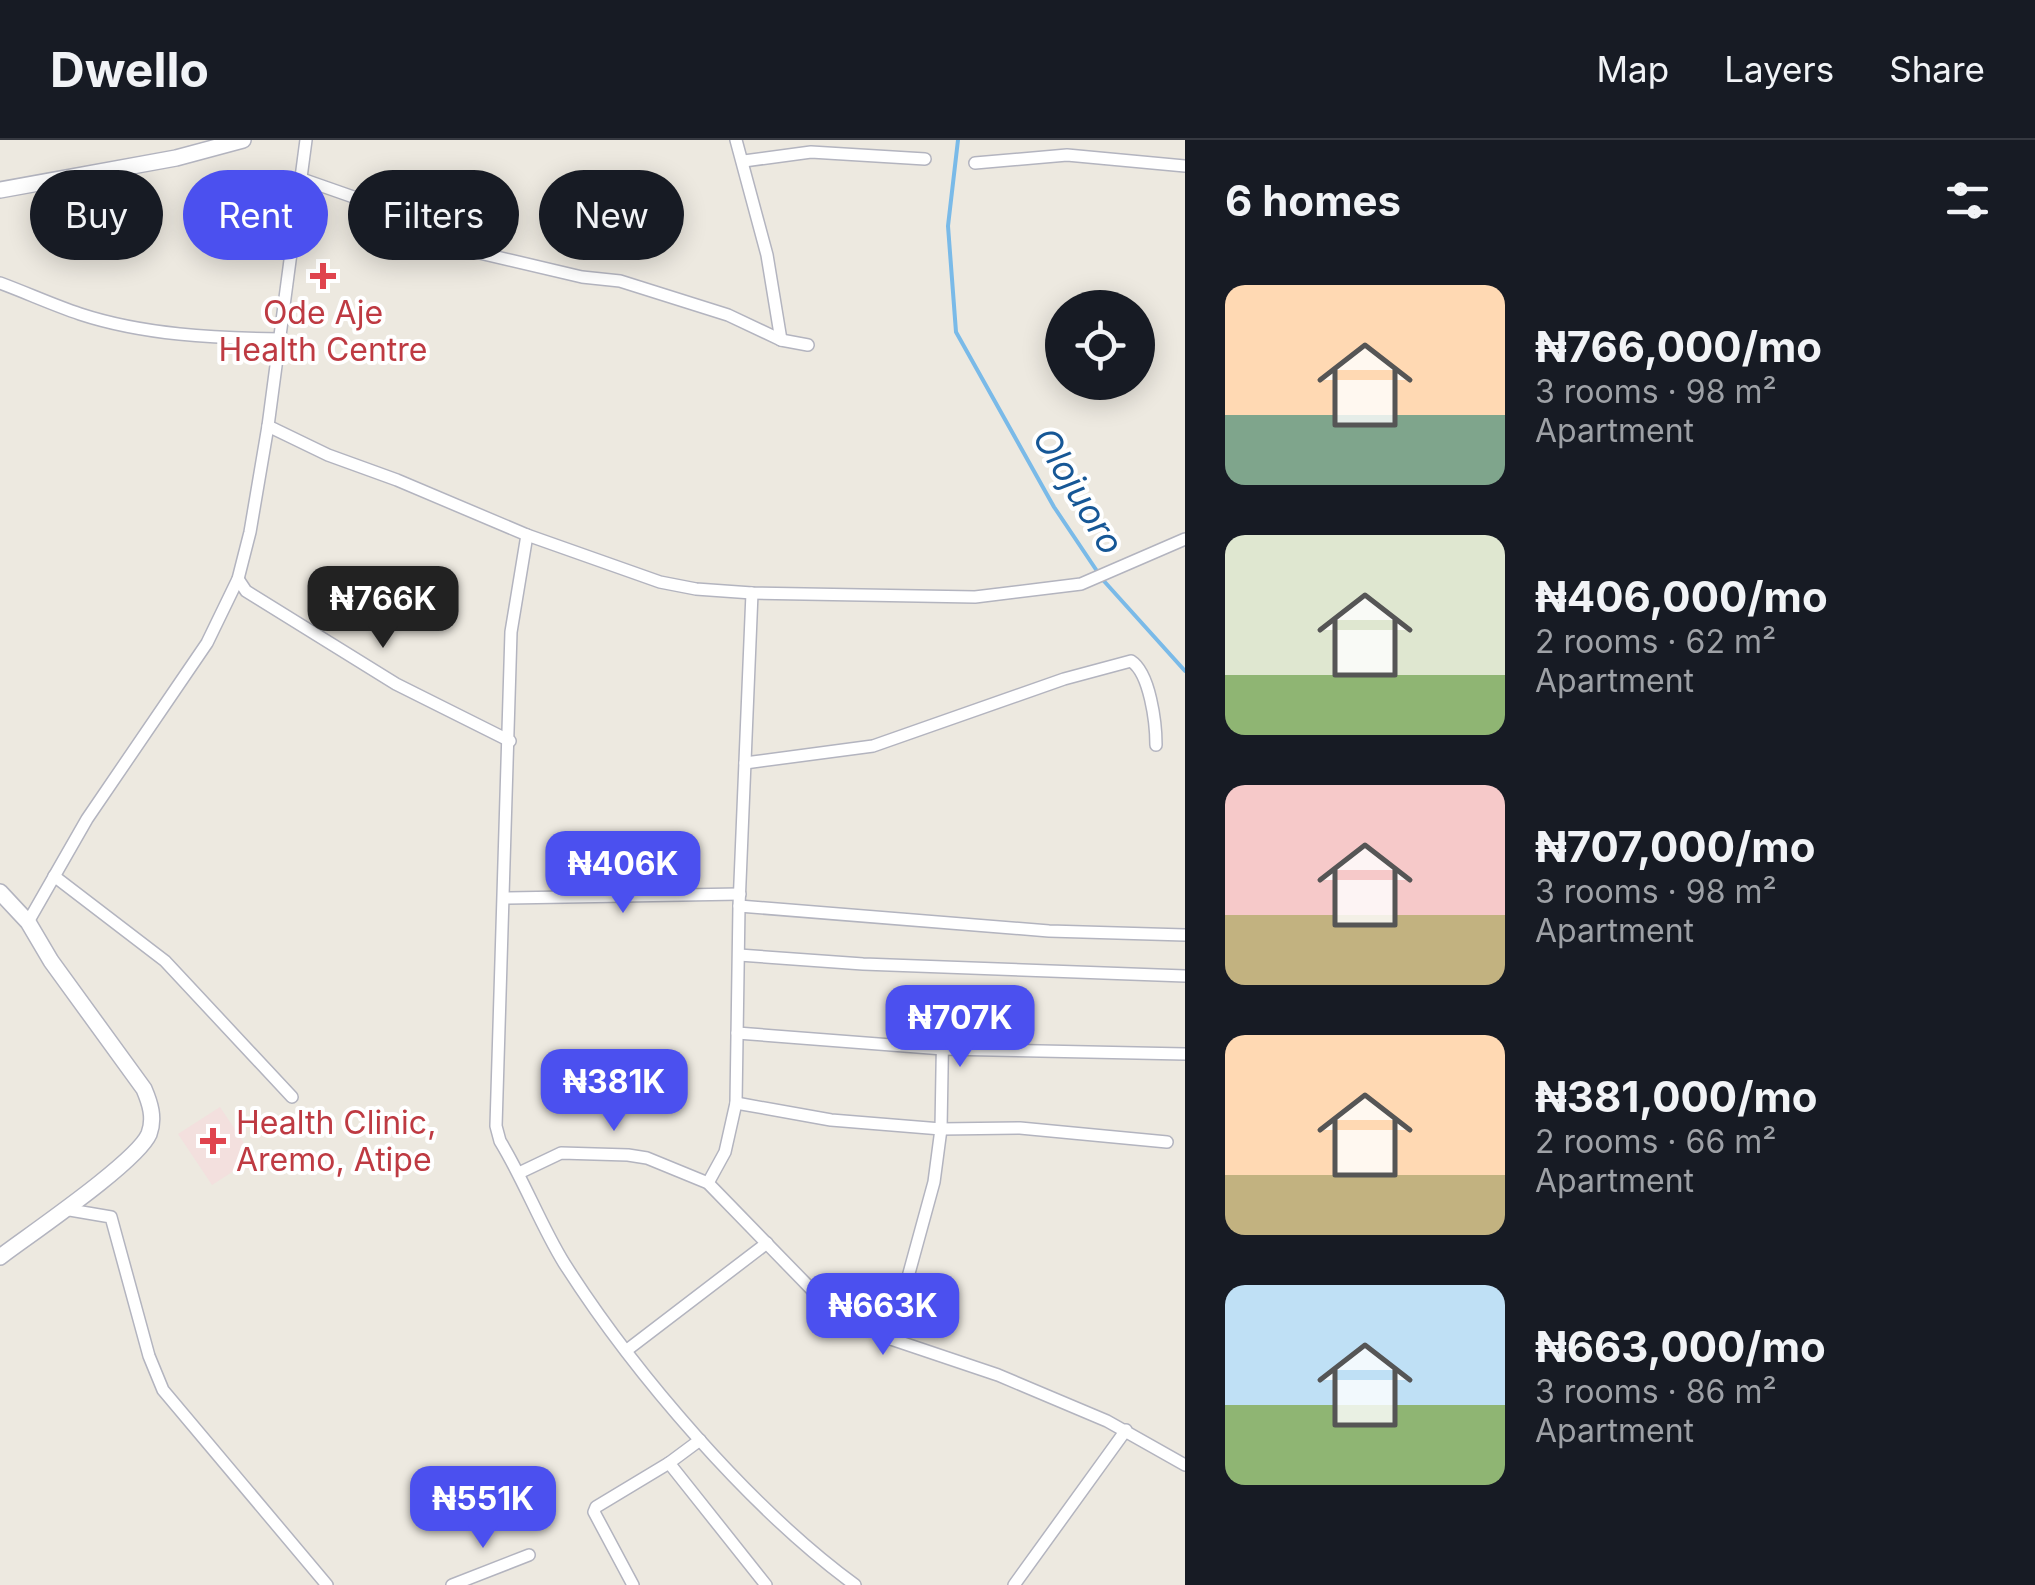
<!DOCTYPE html>
<meta charset="utf-8">
<style>
body{margin:0;font-family:Inter,sans-serif;background:#242831;color:#f1f3f6;height:100vh;display:flex;flex-direction:column;font-size:38px;white-space:nowrap}
*{box-sizing:border-box;margin:0}
p{font-size:32px;color:#9ea1a6}
.icon{flex:none;width:55px;height:55px;fill:none;stroke:currentColor;stroke-width:2;stroke-linecap:round;stroke-linejoin:round}
.map{position:relative;flex:1;overflow:hidden}
.sheet{display:flex;flex-direction:column;background:#171b24;width:850px}
.sheet>*{flex:none}
.top-card{position:absolute;left:30px;top:30px;width:950px;height:90px;display:flex;gap:20px}
.buttons{position:absolute;left:1045px;top:150px;display:grid;gap:20px}
.buttons a{display:grid;place-items:center;width:110px;height:110px;border-radius:50%;background:#171b24;box-shadow:0 5px 25px #0003;font-size:50px}
.price{position:absolute;translate:-50% -85px;padding:0 22px;border-radius:20px;background:#4b50ef;color:#fff;font-size:32px;line-height:65px;filter:drop-shadow(0 2px 5px #0008)}
.price::after{content:'';position:absolute;left:50%;top:60px;width:30px;height:22px;margin-left:-15px;background:inherit;clip-path:polygon(0 0,100% 0,50% 100%)}
.price.active{background:#222;color:#fff}
ul{padding:0;list-style:none}
li{display:flex;align-items:center;gap:30px;height:250px;padding:0 40px}
li span{display:grid;place-items:center;flex:none;width:280px;height:200px;border-radius:20px;color:#555}
li>.icon{margin-inline-start:auto}
span .icon{width:120px;height:120px;fill:#fffc;stroke-width:1}
li b{font-size:42px}
h2{display:flex;justify-content:space-between;align-items:center;height:120px;padding:0 40px;font-size:42px}
.chip{padding:0 35px;border-radius:45px;background:#171b24;box-shadow:0 5px 25px #0003;font-size:35px;line-height:90px}
.chip.active{background:#4b50ef;color:#fff}
header{display:flex;align-items:center;gap:60px;box-sizing:border-box;height:140px;padding:0 50px;background:#171b24;border-bottom:2px solid #363941}
header strong{font-size:48px}
nav{display:flex;gap:55px;margin-inline-start:auto;font-size:35px}
main{display:flex;flex:1;min-height:0}
.map>svg:first-child{display:block}
.medical{fill:#f3e0de}
.lines{fill:none;stroke-linecap:round;stroke-linejoin:round}
.stream{stroke:#7abae8;stroke-width:4}
.street-casing{stroke:#b3b4bf;stroke-width:14}
.secondary-casing{stroke:#b3b4bf;stroke-width:18}
.street{stroke:#fff;stroke-width:11}
.secondary{stroke:#fff;stroke-width:15}
.health-dot{fill:#e0444e;stroke:#fff;stroke-width:4}
.labels{text-anchor:middle;stroke-width:8;stroke-linejoin:round;paint-order:stroke}
.health-label{font-size:32px;fill:#be3a42;stroke:#fff}
.water-label{font-size:35px;font-style:italic;fill:#165796;stroke:#fff}
</style>
<header>
<strong>Dwello</strong>
<nav><a>Map</a><a>Layers</a><a>Share</a></nav>
</header>
<main>
<div class="map">
<svg width="1185" height="1445" viewBox="0 0 1185 1445">
<rect width="100%" height="100%" fill="#ede9e0"/>
<polygon class="medical" points="220,967 254,1018 212,1045 178,994"/>
<g class="lines">
<polyline class="stream" points="958,0 948,86 956,192 1054,367 1103,440 1185,531"/>
<g class="street-casing">
<g id="street">
<polyline points="736,0 767,115 781,200"/>
<polyline points="744,21 811,12 925,19"/>
<polyline points="975,23 1067,15 1185,26"/>
<polyline points="302,39 362,60 433,102 582,137 620,141 728,175 781,200 808,205"/>
<path d="M0,143C27,153 53,165 80,174C144,195 214,198 281,199"/>
<polyline points="268,286 328,315 397,340 527,395 660,442 696,449 752,453 975,457 1081,444 1185,399"/>
<path d="M527,395L511,492L496,986L500,1001C524,1040 540,1084 564,1123C634,1233 750,1368 855,1445"/>
<polyline points="238,439 246,451 396,544 510,601"/>
<path d="M745,623L873,606L1064,539L1131,521C1150,533 1156,583 1156,605"/>
<polyline points="54,736 165,821 292,957"/>
<polyline points="504,758 740,754"/>
<polyline points="739,766 1049,791 1185,795"/>
<polyline points="28,782 87,679 207,503 238,439 250,392 268,286 306,0"/>
<polyline points="739,815 863,824 1185,836"/>
<polyline points="737,893 943,909 1185,914"/>
<polyline points="736,963 831,980 941,989 1020,988 1167,1002"/>
<polyline points="519,1033 561,1013 628,1015 647,1018 708,1043 815,1153 838,1171 891,1199 998,1235 1107,1281 1185,1325"/>
<polyline points="708,1043 725,1012 736,963 739,766 752,453"/>
<polyline points="64,1069 111,1077 149,1216 163,1250 327,1445"/>
<polyline points="891,1199 934,1042 941,989 943,873"/>
<polyline points="627,1210 767,1103"/>
<polyline points="700,1300 669,1323 766,1445"/>
<polyline points="452,1445 529,1415"/>
<polyline points="633,1445 594,1372 596,1367 669,1323"/>
<polyline points="1014,1445 1126,1290"/>
</g>
</g>
<g class="secondary-casing">
<g id="secondary">
<polyline points="0,50 176,18 243,0"/>
<path d="M0,752L28,782L51,821L144,949C150,963 155,978 149,994C137,1022 29,1095 0,1117"/>
</g>
</g>
<use href="#street" class="street"/>
<use href="#secondary" class="secondary"/>
</g>
<g class="health-dot">
<path d="M318 121h10v10h10v10h-10v10h-10v-10h-10v-10h10z"/>
<path d="M208 986h10v10h10v10h-10v10h-10v-10h-10v-10h10z"/>
</g>
<g class="labels">
<g class="health-label">
<text x="323" y="184">Ode Aje<tspan x="323" dy="37">Health Centre</tspan></text>
<text x="236" y="994" text-anchor="start">Health Clinic,<tspan x="236" dy="37">Aremo, Atipe</tspan></text>
</g>
<g class="water-label">
<text transform="translate(1078 351) rotate(59)" y="12">Olojuoro</text>
</g>
</g>
</svg>
<div class="buttons">
<a><svg class="icon" aria-label="locate" viewBox="0 0 24 24"><circle cx="12" cy="12" r="6"/><path d="M12 2v4M12 18v4M2 12h4M18 12h4"/></svg></a>
</div>
<b class="price active" style="left:383px;top:511px">₦766K</b>
<b class="price" style="left:623px;top:776px">₦406K</b>
<b class="price" style="left:960px;top:930px">₦707K</b>
<b class="price" style="left:614px;top:994px">₦381K</b>
<b class="price" style="left:883px;top:1218px">₦663K</b>
<b class="price" style="left:483px;top:1411px">₦551K</b>
<div class="top-card">
<a class="chip">Buy</a>
<a class="chip active">Rent</a>
<a class="chip">Filters</a>
<a class="chip">New</a>
</div>
</div>
<section class="sheet">
<h2>6 homes<svg class="icon" aria-label="filters" viewBox="0 0 24 24"><path d="M4 7h16M4 17h16"/><circle cx="9" cy="7" r="2"/><circle cx="15" cy="17" r="2"/></svg></h2>
<ul>
<li><span style="background:linear-gradient(#ffd9b3 65%,#7fa58c 0)"><svg class="icon" aria-label="home" viewBox="0 0 24 24"><path d="M3 11l9-7 9 7M6 9v11h12V9"/></svg></span><div><b>₦766,000/mo</b><p>3 rooms · 98 m²</p><p>Apartment</p></div></li>
<li><span style="background:linear-gradient(#dfe7d0 70%,#8fb573 0)"><svg class="icon" aria-label="home" viewBox="0 0 24 24"><path d="M3 11l9-7 9 7M6 9v11h12V9"/></svg></span><div><b>₦406,000/mo</b><p>2 rooms · 62 m²</p><p>Apartment</p></div></li>
<li><span style="background:linear-gradient(#f6c9c9 65%,#c2b280 0)"><svg class="icon" aria-label="home" viewBox="0 0 24 24"><path d="M3 11l9-7 9 7M6 9v11h12V9"/></svg></span><div><b>₦707,000/mo</b><p>3 rooms · 98 m²</p><p>Apartment</p></div></li>
<li><span style="background:linear-gradient(#ffd9b3 70%,#c2b280 0)"><svg class="icon" aria-label="home" viewBox="0 0 24 24"><path d="M3 11l9-7 9 7M6 9v11h12V9"/></svg></span><div><b>₦381,000/mo</b><p>2 rooms · 66 m²</p><p>Apartment</p></div></li>
<li><span style="background:linear-gradient(#bfe0f5 60%,#8fb573 0)"><svg class="icon" aria-label="home" viewBox="0 0 24 24"><path d="M3 11l9-7 9 7M6 9v11h12V9"/></svg></span><div><b>₦663,000/mo</b><p>3 rooms · 86 m²</p><p>Apartment</p></div></li>
</ul>
</section>
</main>
